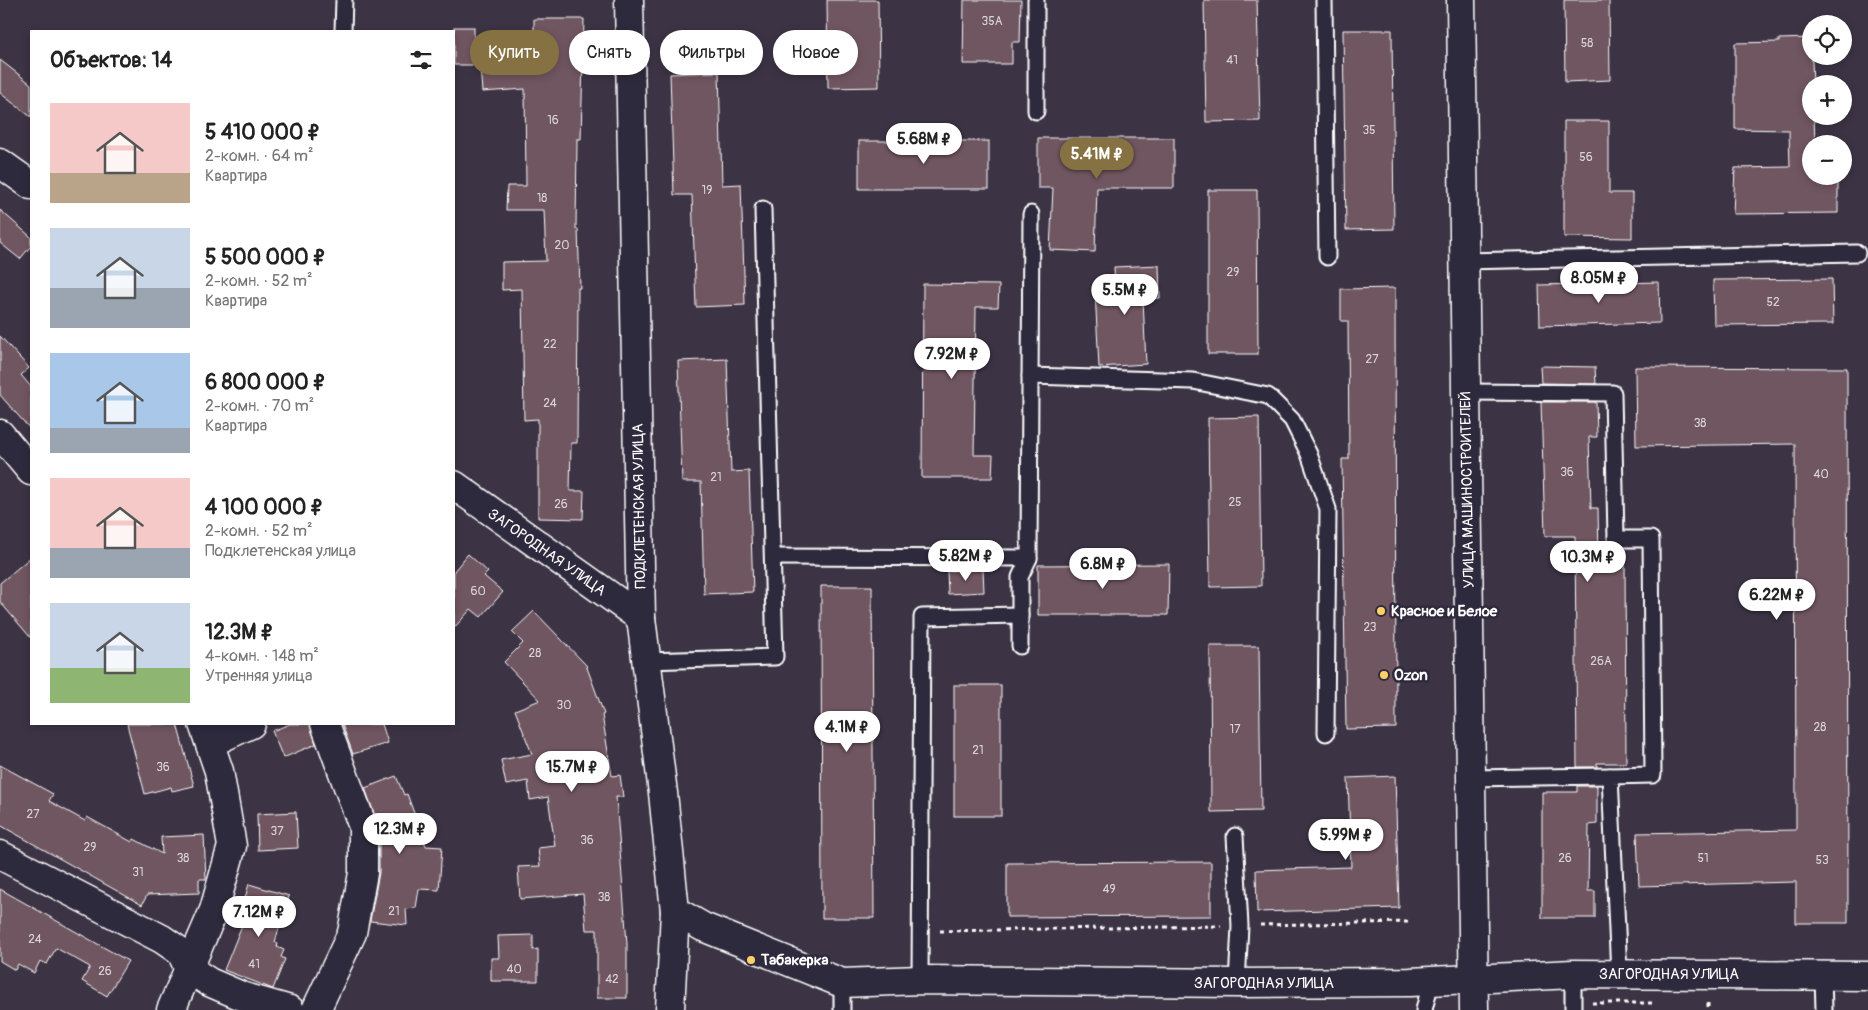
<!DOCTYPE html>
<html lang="ru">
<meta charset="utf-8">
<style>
body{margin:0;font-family:Pangolin,sans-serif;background:#f6f6f6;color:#222;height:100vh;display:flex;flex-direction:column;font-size:19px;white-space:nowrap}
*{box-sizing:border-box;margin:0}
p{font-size:16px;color:#767676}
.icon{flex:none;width:28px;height:28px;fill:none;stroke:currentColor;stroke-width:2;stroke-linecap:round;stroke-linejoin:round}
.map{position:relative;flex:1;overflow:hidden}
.drawer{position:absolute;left:30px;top:30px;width:425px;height:695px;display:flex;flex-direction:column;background:#fff;border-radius:0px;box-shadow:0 2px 8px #0003}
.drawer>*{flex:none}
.hud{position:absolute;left:470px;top:30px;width:475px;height:45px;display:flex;gap:10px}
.controls{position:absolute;left:1802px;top:15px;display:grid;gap:10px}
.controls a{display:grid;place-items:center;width:50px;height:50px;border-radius:50%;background:#fff;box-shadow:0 2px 8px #0003;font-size:25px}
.price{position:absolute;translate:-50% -42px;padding:0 11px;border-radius:18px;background:#fff;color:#222;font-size:16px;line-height:32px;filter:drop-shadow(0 1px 2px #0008)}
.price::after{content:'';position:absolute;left:50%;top:30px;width:15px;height:11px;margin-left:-8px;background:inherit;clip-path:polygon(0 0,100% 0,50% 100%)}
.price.active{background:#857141;color:#fff}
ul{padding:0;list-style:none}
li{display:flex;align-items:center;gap:15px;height:125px;padding:0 20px}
li span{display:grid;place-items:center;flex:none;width:140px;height:100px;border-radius:0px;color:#555}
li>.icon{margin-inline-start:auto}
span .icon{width:60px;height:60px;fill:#fffc;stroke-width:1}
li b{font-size:21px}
h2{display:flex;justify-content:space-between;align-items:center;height:60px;padding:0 20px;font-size:21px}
.chip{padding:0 18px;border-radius:22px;background:#fff;box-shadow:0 2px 8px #0003;font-size:18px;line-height:45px}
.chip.active{background:#857141;color:#fff}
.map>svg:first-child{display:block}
.building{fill:#6f5761;stroke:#fff}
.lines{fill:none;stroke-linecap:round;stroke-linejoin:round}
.lane-casing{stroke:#fff;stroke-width:19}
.street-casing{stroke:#fff;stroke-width:31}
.secondary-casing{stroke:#fff;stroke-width:31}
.path{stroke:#fff;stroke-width:3;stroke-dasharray:4 4;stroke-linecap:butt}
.lane{stroke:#2f2a3d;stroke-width:15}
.street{stroke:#2f2a3d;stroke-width:28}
.secondary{stroke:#2f2a3d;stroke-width:28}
.poi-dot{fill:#ffd166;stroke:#2f2a3d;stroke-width:2}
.labels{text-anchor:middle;stroke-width:5;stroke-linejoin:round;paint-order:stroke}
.number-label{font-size:12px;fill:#dbd5d8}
.street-label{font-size:15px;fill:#fff;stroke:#2f2a3d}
.poi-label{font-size:15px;font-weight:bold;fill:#fff;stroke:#2f2a3d;text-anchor:start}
</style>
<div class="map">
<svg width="1868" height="1010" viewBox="0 0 1868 1010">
<rect width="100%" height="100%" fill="#3c3344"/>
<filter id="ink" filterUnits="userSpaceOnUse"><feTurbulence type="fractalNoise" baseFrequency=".02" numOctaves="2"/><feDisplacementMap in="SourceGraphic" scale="10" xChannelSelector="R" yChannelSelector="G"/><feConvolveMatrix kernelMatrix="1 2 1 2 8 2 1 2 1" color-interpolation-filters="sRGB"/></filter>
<g filter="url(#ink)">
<g class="building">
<polygon points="827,0 878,0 879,87 828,88"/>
<polygon points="964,0 1021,0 1020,42 1012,42 1012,64 963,64"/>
<polygon points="1204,0 1257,0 1260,121 1206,122"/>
<polygon points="1564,0 1609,0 1610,80 1565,82"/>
<polygon points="534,19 584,19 581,139 577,139 576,229 578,229 580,288 578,288 577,443 571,443 570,491 584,491 583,519 538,518 538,419 524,420 522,289 502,290 502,262 546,261 544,210 506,210 507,186 526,186 525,89 482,92 480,65 534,62"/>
<rect x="454" y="27" width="20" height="38"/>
<polygon points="1343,30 1392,30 1394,229 1346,230"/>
<polygon points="1811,38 1813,84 1811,84 1811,116 1814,116 1815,144 1811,144 1811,176 1838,176 1838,213 1733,214 1735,168 1790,167 1789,130 1735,129 1735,43 1779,42 1779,39"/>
<polygon points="0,60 31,84 31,117 0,93"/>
<polygon points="719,72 722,185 741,184 745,305 696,307 692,195 674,195 670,74"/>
<polygon points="1564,121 1609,121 1609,193 1632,193 1632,238 1564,237"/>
<polygon points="1038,138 1174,138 1174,188 1097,188 1095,252 1050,250 1053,188 1038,188"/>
<rect x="859" y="141" width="130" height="48"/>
<polygon points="1208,190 1257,190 1258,354 1208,354"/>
<polygon points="0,210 31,237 31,246 20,259 0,243"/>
<polygon points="1159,265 1160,298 1143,299 1146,364 1099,367 1095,291 1115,290 1114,267"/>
<polygon points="1832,279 1833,324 1714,325 1713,280"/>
<polygon points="1659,282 1660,323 1540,326 1539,285"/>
<polygon points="923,284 999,285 998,307 976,307 974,455 993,455 992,478 922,478"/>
<polygon points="1395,288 1396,728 1346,729 1342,459 1349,459 1348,321 1341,321 1341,289"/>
<polygon points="0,336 29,368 21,375 31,387 31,430 0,395"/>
<polygon points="727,359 731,472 749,471 753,592 704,594 701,482 682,482 678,361"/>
<polygon points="1540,366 1595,367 1596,384 1541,383"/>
<polygon points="1635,367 1847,368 1848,923 1796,923 1796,882 1639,886 1637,833 1796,830 1795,444 1636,446"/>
<polygon points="1541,402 1596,402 1597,437 1589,437 1591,508 1598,508 1599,558 1625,558 1626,763 1597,763 1597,767 1577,767 1575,536 1545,536"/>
<polygon points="1259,417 1261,586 1210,587 1208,418"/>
<polygon points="468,554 488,572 484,576 503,592 481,617 471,609 454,628 454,571"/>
<polygon points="31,557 31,638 0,602 0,583"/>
<polygon points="1169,564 1168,615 1038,615 1038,565"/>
<polygon points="983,569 984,592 948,594 947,571"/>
<polygon points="821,586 872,586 874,918 822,918"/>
<polygon points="534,611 586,665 604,714 602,715 612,776 620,775 623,797 616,797 627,944 627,998 597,998 597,930 586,930 583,894 520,899 518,867 540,866 538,848 555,846 548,797 530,800 528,781 506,785 501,760 532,754 515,710 540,700 504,662 523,643 512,632"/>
<polygon points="1210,646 1259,646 1261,811 1211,812"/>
<rect x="954" y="685" width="47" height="131"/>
<polygon points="127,724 177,724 194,786 172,791 171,787 145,794"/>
<polygon points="290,724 310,724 316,744 283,758 272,731"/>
<polygon points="342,724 382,724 388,743 353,754"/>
<polygon points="0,765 53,794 49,801 85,821 87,817 132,842 134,839 162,854 161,837 204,835 206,879 199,879 199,893 147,895 142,905 0,825"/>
<polygon points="396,776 404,795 407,794 426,846 442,847 439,890 419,889 416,908 406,909 407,925 370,921 379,873 379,827 365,788"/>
<polygon points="1395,776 1399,908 1257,912 1256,870 1351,867 1348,778"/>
<polygon points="1577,786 1597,786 1597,824 1589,825 1588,891 1595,891 1595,918 1542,918 1542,792 1577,792"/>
<polygon points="296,812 298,848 258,850 257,814"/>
<polygon points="1211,862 1211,916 1007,917 1007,863"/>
<polygon points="249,884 289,896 275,942 278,944 277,947 284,950 281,957 285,959 273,989 224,970 244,920 239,919"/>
<polygon points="0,889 128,961 107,996 82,981 90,967 56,948 47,964 40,961 34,973 18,964 15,970 0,961"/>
<polygon points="533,935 533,950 538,949 538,981 491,981 491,958 499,958 498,936"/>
</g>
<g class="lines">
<g class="lane-casing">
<g id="lane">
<polyline points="1036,0 1036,111"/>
<polyline points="1324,0 1327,257"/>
<polyline points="343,31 344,0"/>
<polyline points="1464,261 1857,253"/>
<polyline points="1030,376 1193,381 1268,396 1292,420 1309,454 1328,509 1326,733"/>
<polyline points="1466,392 1613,393 1616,539 1651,539 1653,775 1610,776 1619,974"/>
<polyline points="773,557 1029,558"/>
<polyline points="1020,646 1020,577 1029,558 1031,214"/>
<polyline points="646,661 775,657 763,209"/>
<polyline points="1470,778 1610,776"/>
<polyline points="1235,836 1240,926 1237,983"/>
<polyline points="1573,974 1573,1010"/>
<polyline points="1823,975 1824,1010"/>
<polyline points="920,980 922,617 1020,615"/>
<polyline points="842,983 842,1010"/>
<polyline points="1424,1010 1431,981"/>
</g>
</g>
<g class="street-casing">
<g id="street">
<polyline points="629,0 641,618 663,793 675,911 670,1010"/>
<polyline points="0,163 31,185"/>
<polyline points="0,434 31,471"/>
<polyline points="454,485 641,618"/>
<polyline points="210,743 251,724"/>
<polyline points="0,855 162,939 181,952 189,969 209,982 244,997 290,1010"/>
<polyline points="675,911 703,927 842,983 920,980 1237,983 1410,982 1573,974 1868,976"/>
<polyline points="171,1010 214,910 232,846 219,771 203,724"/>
<polyline points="316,1010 352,933 363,873 363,827 325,724"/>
</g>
</g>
<g class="secondary-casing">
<polyline id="secondary" points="1461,0 1474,1010"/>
</g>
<g class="path">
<polyline points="1260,925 1409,922"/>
<polyline points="940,931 1221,926"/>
<polyline points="1592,1003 1656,1003"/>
<polyline points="1708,1003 1708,1010"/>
</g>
<use href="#lane" class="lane"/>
<use href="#street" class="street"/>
<use href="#secondary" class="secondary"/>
</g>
</g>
<g class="poi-dot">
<circle cx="1381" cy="611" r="5"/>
<circle cx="1384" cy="675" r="5"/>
<circle cx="751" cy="960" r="5"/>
</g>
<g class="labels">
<g class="number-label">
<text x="992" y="25">35А</text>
<text x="1587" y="47">58</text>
<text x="1232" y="64">41</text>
<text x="553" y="124">16</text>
<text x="1369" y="134">35</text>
<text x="1586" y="161">56</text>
<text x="707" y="194">19</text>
<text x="542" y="202">18</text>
<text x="562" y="249">20</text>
<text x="1233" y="276">29</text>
<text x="1773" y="306">52</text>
<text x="550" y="348">22</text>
<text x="1372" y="363">27</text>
<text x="550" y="407">24</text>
<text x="1700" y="427">38</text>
<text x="1567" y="476">36</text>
<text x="1821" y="478">40</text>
<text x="716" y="481">21</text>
<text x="1235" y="506">25</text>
<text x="561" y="508">26</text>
<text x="478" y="595">60</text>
<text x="1370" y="631">23</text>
<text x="535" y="657">28</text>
<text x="1601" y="665">26А</text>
<text x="564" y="709">30</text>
<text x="1820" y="731">28</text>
<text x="1235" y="733">17</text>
<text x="978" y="754">21</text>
<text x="163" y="771">36</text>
<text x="33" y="818">27</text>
<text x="277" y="835">37</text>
<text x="587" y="844">36</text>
<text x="90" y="851">29</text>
<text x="183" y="862">38</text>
<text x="1565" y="862">26</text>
<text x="1703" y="862">51</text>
<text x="1822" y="864">53</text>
<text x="138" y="876">31</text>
<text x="1109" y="893">49</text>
<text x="604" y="901">38</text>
<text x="394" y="915">21</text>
<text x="35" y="943">24</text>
<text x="254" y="968">41</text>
<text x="514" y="973">40</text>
<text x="105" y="975">26</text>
<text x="612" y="983">42</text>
</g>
<g class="street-label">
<text transform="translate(1467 490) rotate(-91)" y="5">УЛИЦА МАШИНОСТРОИТЕЛЕЙ</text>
<text transform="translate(639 506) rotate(-91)" y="5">ПОДКЛЕТЕНСКАЯ УЛИЦА</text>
<text transform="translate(547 552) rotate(35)" y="5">ЗАГОРОДНАЯ УЛИЦА</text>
<text x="1669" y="979">ЗАГОРОДНАЯ УЛИЦА</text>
<text x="1264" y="988">ЗАГОРОДНАЯ УЛИЦА</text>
</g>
<g class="poi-label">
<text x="1391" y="616">Красное и Белое</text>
<text x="1394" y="680">Ozon</text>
<text x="761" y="965">Табакерка</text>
</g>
</g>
</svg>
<div class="controls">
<a><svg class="icon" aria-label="locate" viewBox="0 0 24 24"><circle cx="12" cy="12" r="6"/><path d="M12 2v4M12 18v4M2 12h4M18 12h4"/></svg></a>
<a>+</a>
<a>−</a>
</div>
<b class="price" style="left:924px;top:165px">5.68M ₽</b>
<b class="price active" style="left:1097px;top:180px">5.41M ₽</b>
<b class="price" style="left:1599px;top:304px">8.05M ₽</b>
<b class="price" style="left:1125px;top:316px">5.5M ₽</b>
<b class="price" style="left:952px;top:380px">7.92M ₽</b>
<b class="price" style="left:966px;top:582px">5.82M ₽</b>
<b class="price" style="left:1588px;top:583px">10.3M ₽</b>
<b class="price" style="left:1103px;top:590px">6.8M ₽</b>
<b class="price" style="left:1777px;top:621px">6.22M ₽</b>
<b class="price" style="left:847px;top:753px">4.1M ₽</b>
<b class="price" style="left:572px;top:793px">15.7M ₽</b>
<b class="price" style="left:400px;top:855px">12.3M ₽</b>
<b class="price" style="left:1346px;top:861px">5.99M ₽</b>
<b class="price" style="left:259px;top:938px">7.12M ₽</b>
<div class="hud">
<a class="chip active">Купить</a>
<a class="chip">Снять</a>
<a class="chip">Фильтры</a>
<a class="chip">Новое</a>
</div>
<section class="drawer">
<h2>Объектов: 14<svg class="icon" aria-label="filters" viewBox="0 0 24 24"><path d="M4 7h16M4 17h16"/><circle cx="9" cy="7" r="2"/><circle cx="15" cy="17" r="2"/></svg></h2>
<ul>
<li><span style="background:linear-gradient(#f6c9c9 70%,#b9a48a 0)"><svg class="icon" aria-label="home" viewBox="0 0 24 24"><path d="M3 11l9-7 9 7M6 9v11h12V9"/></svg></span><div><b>5 410 000 ₽</b><p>2-комн. · 64 m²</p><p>Квартира</p></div></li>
<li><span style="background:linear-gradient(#c9d6e8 60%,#9aa5b1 0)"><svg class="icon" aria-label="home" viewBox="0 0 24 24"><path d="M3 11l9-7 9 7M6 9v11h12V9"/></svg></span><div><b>5 500 000 ₽</b><p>2-комн. · 52 m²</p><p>Квартира</p></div></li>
<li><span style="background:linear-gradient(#a9c7e8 75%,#9aa5b1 0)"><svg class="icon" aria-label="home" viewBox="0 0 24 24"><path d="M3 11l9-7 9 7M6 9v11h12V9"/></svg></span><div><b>6 800 000 ₽</b><p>2-комн. · 70 m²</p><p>Квартира</p></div></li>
<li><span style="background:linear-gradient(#f6c9c9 70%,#9aa5b1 0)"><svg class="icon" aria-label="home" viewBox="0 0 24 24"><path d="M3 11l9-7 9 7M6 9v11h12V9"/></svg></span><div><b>4 100 000 ₽</b><p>2-комн. · 52 m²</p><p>Подклетенская улица</p></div></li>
<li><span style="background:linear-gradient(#c9d6e8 65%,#8fb573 0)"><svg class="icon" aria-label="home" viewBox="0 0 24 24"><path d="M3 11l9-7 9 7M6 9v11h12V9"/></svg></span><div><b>12.3M ₽</b><p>4-комн. · 148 m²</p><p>Утренняя улица</p></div></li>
</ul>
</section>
</div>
